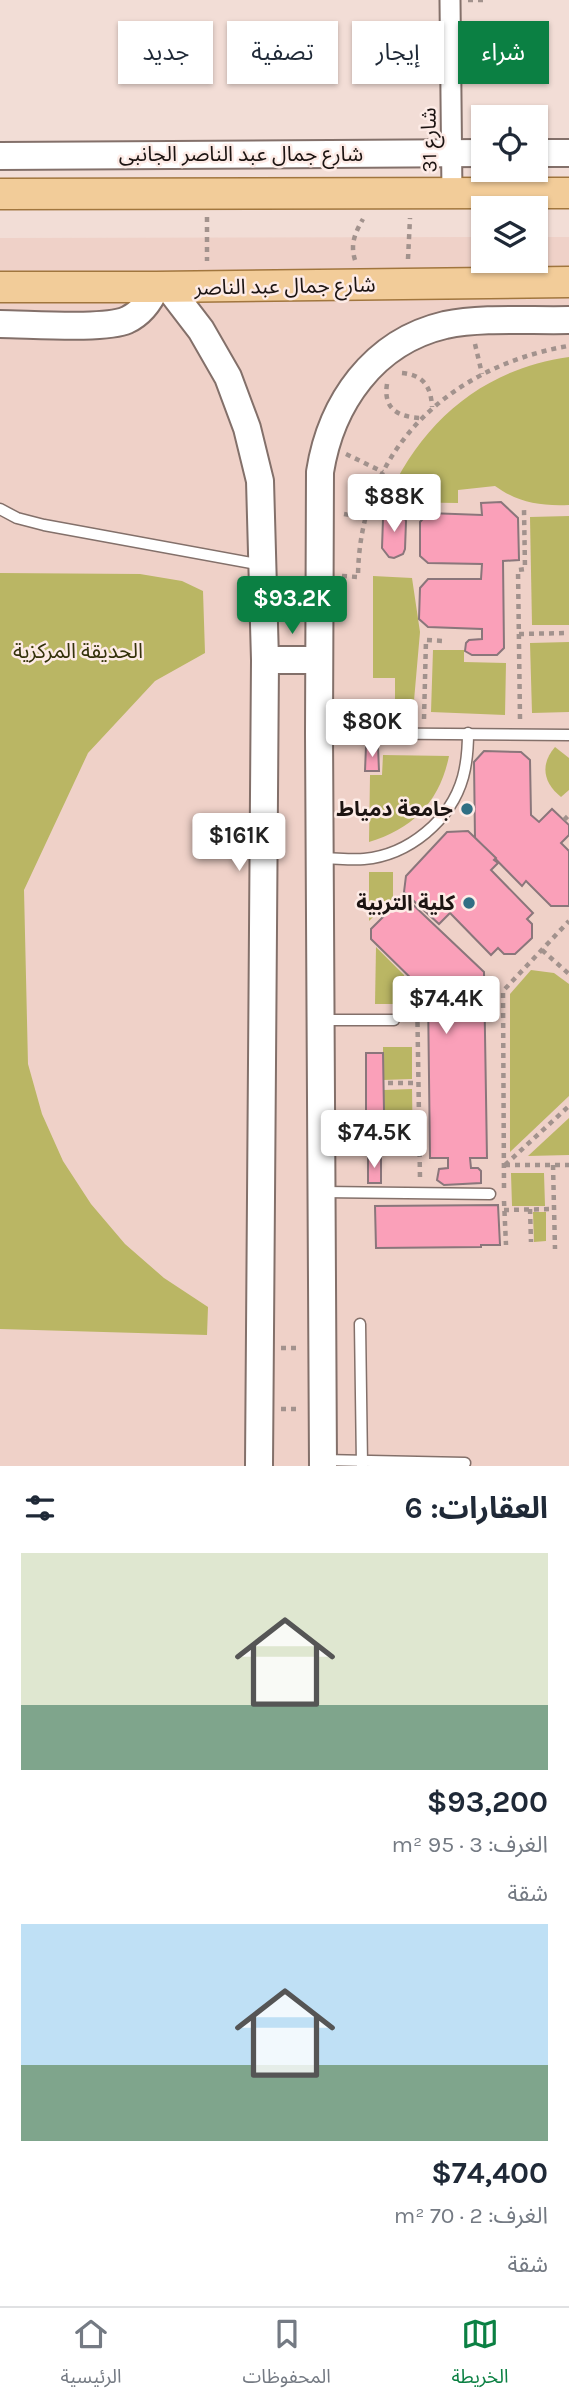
<!DOCTYPE html>
<html lang="ar">
<meta charset="utf-8">
<style>
body{margin:0;font-family:Karla,"Noto Sans Arabic",sans-serif;background:#f2f2f3;color:#1f2937;direction:rtl;height:100vh;display:flex;flex-direction:column;font-size:26px;white-space:nowrap}
*{box-sizing:border-box;margin:0}
p{font-size:23px;color:#747a83}
.icon{flex:none;width:38px;height:38px;fill:none;stroke:currentColor;stroke-width:2;stroke-linecap:round;stroke-linejoin:round}
.map{position:relative;height:1466px;overflow:hidden;direction:ltr}
.sheet{display:flex;flex-direction:column;background:#fff;flex:1}
.sheet>*{flex:none}
.hud{position:absolute;left:21px;top:21px;width:528px;height:63px;direction:rtl;display:flex;gap:14px}
.buttons{position:absolute;left:471px;top:105px;display:grid;gap:14px}
.buttons a{display:grid;place-items:center;width:77px;height:77px;border-radius:0px;background:#fff;box-shadow:0 2px 5px #0004;font-size:35px}
.price{position:absolute;translate:-50% -60px;padding:0 16px;border-radius:7px;background:#fff;color:#222;font-size:23px;line-height:46px;filter:drop-shadow(0 2px 4px #0008)}
.price::after{content:'';position:absolute;left:50%;top:42px;width:21px;height:16px;margin-left:-10px;background:inherit;clip-path:polygon(0 0,100% 0,50% 100%)}
.price.on{background:#0b8043;color:#fff}
ul{padding:0;list-style:none}
li{display:grid;align-content:center;gap:14px;height:371px;padding:0 21px}
li span{display:grid;place-items:center;height:217px;border-radius:0px;color:#555}
li>.icon{margin-inline-start:auto}
span .icon{width:126px;height:126px;fill:#fffc;stroke-width:1}
li b{font-size:30px}
h2{display:flex;justify-content:space-between;align-items:center;height:84px;padding:0 21px;font-size:30px}
.pill{padding:0 24px;border-radius:0px;background:#fff;box-shadow:0 2px 5px #0004;font-size:24px;line-height:63px}
.pill.on{background:#0b8043;color:#fff}
.tabs{display:flex;justify-content:space-around;align-items:center;height:98px;border-top:2px solid #e0e1e3;background:#fff;font-size:19px;color:#747a83}
.tabs a{display:grid;justify-items:center;gap:4px}
.tabs .on{color:#0b8043}
.map>svg:first-child{display:block}
.built{fill:#efd1c8}
.green{fill:#bab664}
.building{fill:#faa0b9;stroke:#8a767b;stroke-width:2}
.lines{fill:none;stroke-linecap:round;stroke-linejoin:round}
.lane-casing{stroke:#83706a;stroke-width:13}
.street-casing{stroke:#83706a;stroke-width:23}
.secondary-casing{stroke:#83706a;stroke-width:30}
.primary-casing{stroke:#a1763e;stroke-width:33}
.path{stroke:#a2928d;stroke-width:4.5;stroke-dasharray:5 5;stroke-linecap:butt}
.lane{stroke:#fff;stroke-width:10}
.street{stroke:#fff;stroke-width:19}
.secondary{stroke:#fff;stroke-width:26}
.primary{stroke:#f2cc99;stroke-width:30}
.poi-dot{fill:#306f84;stroke:#fdebe6;stroke-width:2.5}
.labels{text-anchor:middle;stroke-width:5;stroke-linejoin:round;paint-order:stroke}
.street-label{font-size:21px;fill:#1c1412;stroke:#fdebe6}
.park-label{font-size:21px;fill:#34320b;stroke:#fdebe6}
.poi-label{font-size:21px;font-weight:bold;fill:#1c1412;stroke:#fdebe6;text-anchor:end}
</style>
<div class="map">
<svg width="569" height="1466" viewBox="0 0 569 1466">
<rect width="100%" height="100%" fill="#f2ddd6"/>
<polygon class="built" points="483,237 483,261 536,261 536,237 569,237 569,1466 0,1466 0,238"/>
<g class="green">
<path d="M569,357V505C539,506 519,503 495,486L458,490V503L386,502C420,423 482,369 569,357Z"/>
<polygon points="569,516 569,625 532,625 530,517"/>
<polygon points="0,573 140,574 182,581 203,591 205,653 155,681 88,753 24,890 28,1064 42,1114 63,1161 91,1204 125,1244 164,1278 208,1307 207,1335 0,1329"/>
<polygon points="373,576 412,578 420,632 413,712 395,712 395,678 373,678"/>
<polygon points="569,642 569,712 532,713 530,643"/>
<polygon points="433,650 464,650 464,662 506,663 505,715 431,712"/>
<path d="M555,747L569,758V790L561,797C543,783 540,764 555,747Z"/>
<path d="M383,755L449,756C440,801 413,829 369,842L370,775H382Z"/>
<polygon points="369,872 393,872 393,898 369,921"/>
<polygon points="376,947 404,975 404,1004 375,1004"/>
<polygon points="531,970 554,973 569,984 569,1096 510,1152 510,994"/>
<polygon points="383,1047 412,1047 412,1079 383,1080"/>
<polygon points="412,1089 413,1156 376,1156 376,1111 384,1111 384,1090"/>
<polygon points="569,1118 569,1155 528,1156"/>
<polygon points="511,1173 544,1173 545,1206 512,1206"/>
<polygon points="533,1212 546,1212 546,1241 534,1242"/>
</g>
<g class="building">
<polygon points="501,502 518,518 519,560 503,561 504,648 497,655 472,655 465,651 466,643 469,640 482,639 482,629 428,627 419,619 420,588 428,579 481,579 482,564 428,563 420,556 420,522 428,513 482,515 481,503"/>
<polygon points="394,510 402,513 406,521 405,549 403,554 394,558 389,557 382,548 383,519 389,511"/>
<rect x="366" y="702" width="13" height="18"/>
<polygon points="366,746 378,746 379,771 365,771"/>
<polygon points="484,751 521,752 530,760 531,815 539,822 552,809 569,825 569,835 561,843 569,851 569,906 551,906 526,881 522,886 475,838 474,762"/>
<polygon points="468,831 496,858 494,860 498,863 491,870 533,913 527,919 532,924 532,938 515,954 504,954 498,948 491,955 450,913 439,924 404,892 406,876 447,832"/>
<polygon points="408,900 484,972 487,1158 470,1158 471,1168 478,1168 481,1171 481,1183 444,1185 437,1180 439,1169 448,1168 448,1158 430,1158 428,995 371,939 371,929 399,901"/>
<polygon points="366,1053 383,1053 384,1111 366,1111"/>
<rect x="368" y="1156" width="13" height="27"/>
<polygon points="498,1205 500,1245 481,1245 481,1247 376,1248 375,1206"/>
</g>
<g class="lines">
<g class="lane-casing">
<g id="lane">
<polyline points="0,509 17,518 44,525 262,565"/>
<polyline points="321,733 569,735"/>
<path d="M320,858C335,858 350,860 364,859C409,855 451,820 463,777C467,762 468,748 468,733"/>
<polyline points="322,1020 394,1020"/>
<polyline points="323,1192 490,1194"/>
<polyline points="360,1324 362,1465"/>
<polyline points="323,1460 465,1463"/>
</g>
</g>
<g class="street-casing">
<polyline id="street" points="450,0 452,195"/>
</g>
<g class="secondary-casing">
<g id="secondary">
<polyline points="536,153 569,153"/>
<polyline points="0,156 483,153"/>
<polyline points="168,287 201,330 228,377 247,428 260,481 265,660 259,1466"/>
<path d="M0,324C29,324 104,330 127,320C142,313 150,301 156,287"/>
<polyline points="265,660 319,660"/>
<path d="M323,1466L319,733L320,472C331,403 373,342 445,325C483,317 530,321 569,320"/>
</g>
</g>
<g class="primary-casing">
<g id="primary">
<polyline points="0,194 569,193"/>
<polyline points="0,287 156,287 569,282"/>
</g>
</g>
<g class="path">
<polyline points="468,0 484,0"/>
<polyline points="207,217 207,261"/>
<polyline points="408,259 410,218"/>
<path d="M355,260C350,244 355,233 363,219"/>
<polyline points="475,344 482,374"/>
<path d="M402,373C423,375 431,386 432,407"/>
<path d="M387,384C383,409 398,417 421,418"/>
<polyline points="346,454 383,472"/>
<polyline points="344,514 367,518"/>
<path d="M342,576L358,577C359,451 448,367 568,346"/>
<polyline points="519,634 569,633"/>
<polyline points="424,719 426,640 444,641"/>
<polyline points="520,719 518,570 525,569 524,509"/>
<polyline points="564,820 569,815"/>
<polyline points="542,950 569,974"/>
<polyline points="417,992 420,1179"/>
<polyline points="388,1083 418,1083"/>
<polyline points="505,1165 569,1106"/>
<polyline points="505,1165 569,1165"/>
<polyline points="553,1165 555,1249"/>
<polyline points="504,1188 503,991 569,921"/>
<polyline points="504,1201 506,1245"/>
<polyline points="530,1209 531,1242"/>
<polyline points="504,1210 554,1209"/>
<polyline points="281,1348 301,1348"/>
<polyline points="281,1409 298,1409 298,1406"/>
</g>
<use href="#lane" class="lane"/>
<use href="#street" class="street"/>
<use href="#secondary" class="secondary"/>
<use href="#primary" class="primary"/>
</g>
<g class="poi-dot">
<circle cx="467" cy="809" r="7"/>
<circle cx="469" cy="903" r="7"/>
</g>
<g class="labels">
<g class="street-label">
<text transform="translate(429 140) rotate(-91)" y="7">شارع 31</text>
<text x="241" y="161">شارع جمال عبد الناصر الجانبى</text>
<text transform="translate(285 286) rotate(-1)" y="7">شارع جمال عبد الناصر</text>
</g>
<g class="park-label">
<text x="78" y="658">الحديقة المركزية</text>
</g>
<g class="poi-label">
<text x="453" y="816">جامعة دمياط</text>
<text x="455" y="910">كلية التربية</text>
</g>
</g>
</svg>
<div class="buttons">
<a><svg class="icon" aria-label="locate" viewBox="0 0 24 24"><circle cx="12" cy="12" r="6"/><path d="M12 2v4M12 18v4M2 12h4M18 12h4"/></svg></a>
<a><svg class="icon" aria-label="layers" viewBox="0 0 24 24"><path d="M12 4l9 5-9 5-9-5zM3 14l9 5 9-5"/></svg></a>
</div>
<b class="price" style="left:394px;top:534px">$88K</b>
<b class="price on" style="left:292px;top:636px">$93.2K</b>
<b class="price" style="left:372px;top:759px">$80K</b>
<b class="price" style="left:239px;top:873px">$161K</b>
<b class="price" style="left:446px;top:1036px">$74.4K</b>
<b class="price" style="left:374px;top:1170px">$74.5K</b>
<div class="hud">
<a class="pill on">شراء</a>
<a class="pill">إيجار</a>
<a class="pill">تصفية</a>
<a class="pill">جديد</a>
</div>
</div>
<section class="sheet">
<h2>العقارات: 6<svg class="icon" aria-label="filters" viewBox="0 0 24 24"><path d="M4 7h16M4 17h16"/><circle cx="9" cy="7" r="2"/><circle cx="15" cy="17" r="2"/></svg></h2>
<ul>
<li><span style="background:linear-gradient(#dfe7d0 70%,#7fa58c 0)"><svg class="icon" aria-label="home" viewBox="0 0 24 24"><path d="M3 11l9-7 9 7M6 9v11h12V9"/></svg></span><div><b>$93,200</b><p>الغرف: 3 · 95 m²</p><p>شقة</p></div></li>
<li><span style="background:linear-gradient(#bfe0f5 65%,#7fa58c 0)"><svg class="icon" aria-label="home" viewBox="0 0 24 24"><path d="M3 11l9-7 9 7M6 9v11h12V9"/></svg></span><div><b>$74,400</b><p>الغرف: 2 · 70 m²</p><p>شقة</p></div></li>
</ul>
</section>
<nav class="tabs">
<a class="on"><svg class="icon" aria-label="map" viewBox="0 0 24 24"><path d="M3 6l6-2 6 2 6-2v14l-6 2-6-2-6 2zM9 4v14M15 6v14"/></svg>الخريطة</a>
<a><svg class="icon" aria-label="saved" viewBox="0 0 24 24"><path d="M7 4h10v16l-5-4-5 4z"/></svg>المحفوظات</a>
<a><svg class="icon" aria-label="home" viewBox="0 0 24 24"><path d="M3 11l9-7 9 7M6 9v11h12V9"/></svg>الرئيسية</a>
</nav>
